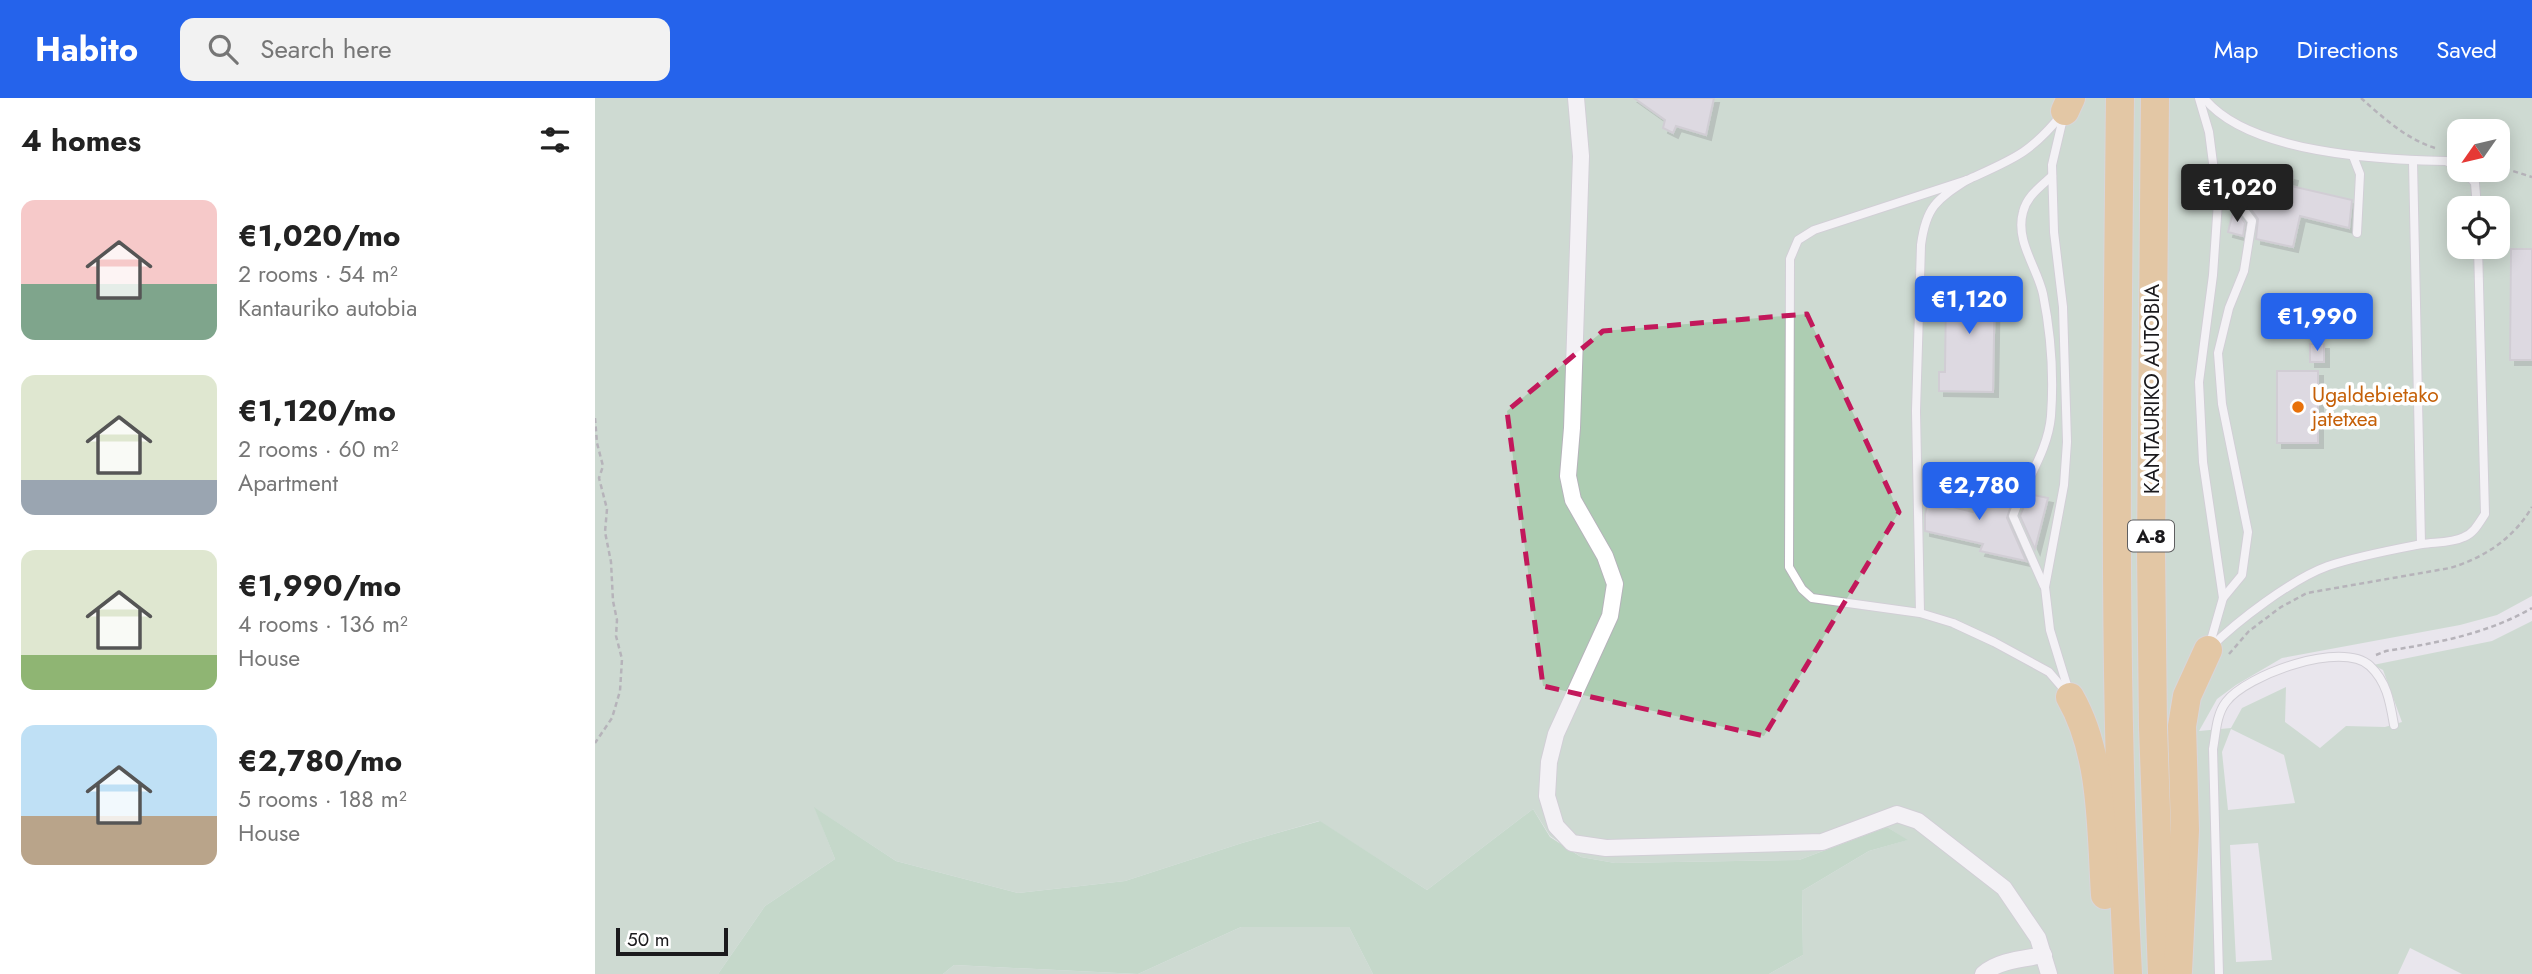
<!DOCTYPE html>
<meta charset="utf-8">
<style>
body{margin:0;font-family:Jost,sans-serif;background:#f2f2f2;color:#222;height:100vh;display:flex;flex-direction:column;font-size:26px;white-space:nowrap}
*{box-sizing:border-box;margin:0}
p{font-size:23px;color:#767676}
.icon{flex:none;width:38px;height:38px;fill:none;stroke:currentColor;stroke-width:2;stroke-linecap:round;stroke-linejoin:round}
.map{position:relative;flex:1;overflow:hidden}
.details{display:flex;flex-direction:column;background:#fff;width:595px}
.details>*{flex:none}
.needle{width:46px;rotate:236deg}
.controls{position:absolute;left:1852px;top:21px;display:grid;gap:14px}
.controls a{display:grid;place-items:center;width:63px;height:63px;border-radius:14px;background:#fff;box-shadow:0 4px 18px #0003;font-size:35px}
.scale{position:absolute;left:21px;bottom:18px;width:112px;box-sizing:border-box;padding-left:7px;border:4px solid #1b1a1d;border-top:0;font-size:19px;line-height:24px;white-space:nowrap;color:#1b1a1d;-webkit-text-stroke:5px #fff;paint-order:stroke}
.price{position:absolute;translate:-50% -60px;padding:0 16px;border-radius:7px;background:#2563eb;color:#fff;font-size:23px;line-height:46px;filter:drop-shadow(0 2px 4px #0008)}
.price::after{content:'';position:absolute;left:50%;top:42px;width:21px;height:16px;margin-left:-10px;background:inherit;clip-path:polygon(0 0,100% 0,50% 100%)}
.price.selected{background:#222;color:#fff}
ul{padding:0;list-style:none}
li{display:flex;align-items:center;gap:21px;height:175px;padding:0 21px}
li span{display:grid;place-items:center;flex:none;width:196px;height:140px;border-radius:14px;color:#555}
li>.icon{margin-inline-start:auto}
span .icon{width:84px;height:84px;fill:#fffc;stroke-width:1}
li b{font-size:30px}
h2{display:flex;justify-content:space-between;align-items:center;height:84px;padding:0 21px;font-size:30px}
header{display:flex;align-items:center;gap:42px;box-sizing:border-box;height:98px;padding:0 35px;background:#2563eb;color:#fff}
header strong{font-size:33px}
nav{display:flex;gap:38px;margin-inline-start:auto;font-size:24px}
.search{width:490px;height:63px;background:#f2f2f2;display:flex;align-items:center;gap:18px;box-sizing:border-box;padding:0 24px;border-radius:14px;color:#767676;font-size:26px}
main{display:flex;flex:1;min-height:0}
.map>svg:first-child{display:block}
.green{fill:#adcdb2;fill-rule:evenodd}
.forest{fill:#99c8a1}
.building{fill:#cecbd2;stroke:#b3b0b7;stroke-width:2;filter:url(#shadow)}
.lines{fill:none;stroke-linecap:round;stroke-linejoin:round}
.service-casing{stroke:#b5b3ba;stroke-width:10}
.minor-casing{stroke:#b5b3ba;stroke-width:18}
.motorway-casing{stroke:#c4c3c4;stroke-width:30}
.path{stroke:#79777c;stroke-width:2.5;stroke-dasharray:5 3.5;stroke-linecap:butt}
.service{stroke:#fff;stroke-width:8}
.minor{stroke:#fff;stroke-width:16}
.motorway{stroke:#dca24f;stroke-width:28}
.marked{fill:none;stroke:#c2185b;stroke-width:5;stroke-dasharray:14 9;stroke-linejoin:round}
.food-dot{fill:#e8710a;stroke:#fff;stroke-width:2.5}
.labels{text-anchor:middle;stroke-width:7;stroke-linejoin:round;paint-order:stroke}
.shield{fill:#fff;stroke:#5f5f61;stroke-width:2}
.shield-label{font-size:19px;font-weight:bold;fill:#1b1a1d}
.street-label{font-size:21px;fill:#1b1a1d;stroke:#fff}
.food-label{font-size:21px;fill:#c56008;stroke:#fff;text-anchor:start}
</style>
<header>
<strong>Habito</strong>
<div class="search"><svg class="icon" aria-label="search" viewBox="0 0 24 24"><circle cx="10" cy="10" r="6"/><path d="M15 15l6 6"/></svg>Search here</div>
<nav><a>Map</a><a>Directions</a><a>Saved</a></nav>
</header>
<main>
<section class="details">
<h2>4 homes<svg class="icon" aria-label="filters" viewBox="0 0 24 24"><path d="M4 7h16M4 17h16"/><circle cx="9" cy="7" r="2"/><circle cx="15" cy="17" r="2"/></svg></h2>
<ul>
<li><span style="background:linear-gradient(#f6c9c9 60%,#7fa58c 0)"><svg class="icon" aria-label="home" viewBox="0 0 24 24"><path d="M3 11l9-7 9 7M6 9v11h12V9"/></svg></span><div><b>€1,020/mo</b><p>2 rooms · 54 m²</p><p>Kantauriko autobia</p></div></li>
<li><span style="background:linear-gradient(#dfe7d0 75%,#9aa5b1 0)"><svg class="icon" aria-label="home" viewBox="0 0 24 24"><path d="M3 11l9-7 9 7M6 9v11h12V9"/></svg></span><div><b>€1,120/mo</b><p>2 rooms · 60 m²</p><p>Apartment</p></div></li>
<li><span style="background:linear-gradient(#dfe7d0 75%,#8fb573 0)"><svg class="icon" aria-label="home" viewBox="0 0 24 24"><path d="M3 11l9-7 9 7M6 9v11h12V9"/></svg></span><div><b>€1,990/mo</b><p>4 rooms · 136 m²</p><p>House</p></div></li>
<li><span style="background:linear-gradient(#bfe0f5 65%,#b9a48a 0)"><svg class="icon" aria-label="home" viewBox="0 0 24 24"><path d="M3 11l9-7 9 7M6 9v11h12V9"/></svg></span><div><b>€2,780/mo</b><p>5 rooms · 188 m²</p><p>House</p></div></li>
</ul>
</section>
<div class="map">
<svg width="1937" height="876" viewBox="0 0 1937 876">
<defs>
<filter id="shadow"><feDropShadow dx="5" dy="5" stdDeviation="0" flood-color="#0004"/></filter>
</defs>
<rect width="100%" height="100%" fill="#e9e6ed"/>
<g class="green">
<path d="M0,0H1937V498L1902,517L1865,527L1687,560L1641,587L1622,601L1604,633L1636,630L1647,610L1691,589L1690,624L1725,650L1751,628L1790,629L1807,624L1788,572L1778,567L1897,543L1937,523V876H1867L1815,850L1803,876H1174L1208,857L1207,793L1274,753L1312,742L1292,729L1204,762L1020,765L986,759L955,738L938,711L832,792L724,723L647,745L530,783L423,795L301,763L220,710L240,761L170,808L123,876H0ZM1864,33H1902V72H1864ZM1864,110H1902V149H1864ZM1636,631L1689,657L1700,705L1633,712L1627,654ZM1663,745L1677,862L1641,864L1635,747Z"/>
<polygon points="646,829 754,829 778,876 348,876 359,867 543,876"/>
</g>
<polygon class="forest" points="219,709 301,763 423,795 530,783 647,745 725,723 832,792 938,711 955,739 986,759 1020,765 1204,762 1292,729 1313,742 1274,753 1207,793 1208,857 1174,876 778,876 754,829 646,829 543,876 359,867 348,876 123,876 170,808 240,761"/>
<g class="building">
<polygon points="1039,0 1119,0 1111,37 1081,28 1078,35 1068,30 1070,22"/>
<polygon points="1660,69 1698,78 1696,88 1757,102 1754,130 1705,118 1698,149 1661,141 1663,121 1643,93 1644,87 1656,90"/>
<polygon points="1639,110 1650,125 1648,138 1633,134"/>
<polygon points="1916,151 1937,151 1937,262 1915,262"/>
<polygon points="1358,179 1400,180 1398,294 1344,293 1344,274 1350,274 1351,192 1357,192"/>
<rect x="1715" y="246" width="14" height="18"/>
<rect x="1682" y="273" width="41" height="72"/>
<polygon points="1387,384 1421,392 1412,420 1431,463 1385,453 1388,446 1330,433 1330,416 1333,403 1378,414"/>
<polygon points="1434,396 1453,400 1440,451 1425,418"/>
</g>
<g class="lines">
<g class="service-casing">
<g id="service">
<polyline points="1604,0 1614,34 1623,104 1618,177 1604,284 1608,364 1628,500 1614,549"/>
<path d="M1609,0C1653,55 1785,62 1851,63L1864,69"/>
<polyline points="1469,16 1457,67 1459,134 1468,209 1472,344 1469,387 1450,489 1455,532 1474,594"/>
<polyline points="1758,58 1765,76 1762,135"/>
<polyline points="1818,63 1826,446"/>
<polyline points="1869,72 1880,85 1882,110"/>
<polyline points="1621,75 1657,123 1649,173 1634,210 1623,255 1627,306 1653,434 1647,477 1628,500"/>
<path d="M1372,82C1418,61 1435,56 1468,15"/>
<path d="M1449,488L1418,418C1429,385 1453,354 1456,318C1459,277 1456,236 1448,196C1442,169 1420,143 1428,114C1432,98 1445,89 1457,78"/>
<path d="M1325,515L1321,313L1326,147C1331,109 1341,102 1372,82L1219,132L1203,142L1195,161L1194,469L1207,491L1217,500L1325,515L1358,525L1399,544L1454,574L1472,595"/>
<path d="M1615,550C1642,523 1697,481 1733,468C1763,458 1796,452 1827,446C1840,444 1857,445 1869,439C1879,435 1884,425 1890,416L1883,149"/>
<path d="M1624,876L1618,651C1621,635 1621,617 1631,604C1651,577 1747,542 1775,568C1792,584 1795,604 1799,627"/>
</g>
</g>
<g class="minor-casing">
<g id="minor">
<polyline points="981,0 986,58 977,330 973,378 978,402 1010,458 1020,486 1015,518 961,636 954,664 952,698 961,728 977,745 1011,750 1227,744 1302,716 1323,723 1409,790 1443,840 1454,876"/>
<path d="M1388,876C1404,862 1429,861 1449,857"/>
</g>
</g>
<g class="motorway-casing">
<g id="motorway">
<path d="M1525,0C1522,292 1517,584 1533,876"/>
<polyline points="1560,0 1556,451 1558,629 1567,876"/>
<polyline points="1470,13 1476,0"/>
<path d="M1475,599C1508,656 1506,733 1510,797"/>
<polyline points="1583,873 1590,732 1587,628 1592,598 1613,552"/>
</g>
</g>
<g class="path">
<path d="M1766,0C1787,19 1813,42 1840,50"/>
<polyline points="1902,68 1937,79"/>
<polyline points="0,320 2,345 8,368 4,380 12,411 10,434 16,464 18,503 22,522 21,538 27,561 25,593 17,620 0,645"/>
<path d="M1634,556L1654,533L1686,509L1712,495L1855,470C1889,460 1919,440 1937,409"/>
<path d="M1781,557L1791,553C1842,545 1892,536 1937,510"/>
</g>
<use href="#service" class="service"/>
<use href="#minor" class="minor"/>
<use href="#motorway" class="motorway"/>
</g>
<path d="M0 0H1937V876H0ZM1212,216L1304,414L1169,638L948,588L912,313L1008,233Z" fill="#e9e6ed" fill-opacity=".55" fill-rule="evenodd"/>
<path class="marked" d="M1212,216L1304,414L1169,638L948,588L912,313L1008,233Z"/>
<circle class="food-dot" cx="1703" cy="309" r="7"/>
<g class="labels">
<rect class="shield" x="1533" y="422.5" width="46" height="31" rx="5"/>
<g class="shield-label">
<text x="1556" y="445">A-8</text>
</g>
<g class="street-label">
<text transform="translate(1557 291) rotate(-90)" y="7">KANTAURIKO AUTOBIA</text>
</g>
<g class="food-label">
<text x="1717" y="304">Ugaldebietako<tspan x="1717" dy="24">jatetxea</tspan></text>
</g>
</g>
</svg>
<div class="controls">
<a><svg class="needle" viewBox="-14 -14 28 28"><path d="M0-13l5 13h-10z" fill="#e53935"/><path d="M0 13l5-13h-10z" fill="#767676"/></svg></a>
<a><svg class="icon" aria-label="locate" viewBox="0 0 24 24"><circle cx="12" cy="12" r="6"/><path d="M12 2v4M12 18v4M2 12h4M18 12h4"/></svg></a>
</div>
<div class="scale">50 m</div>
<b class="price selected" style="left:1642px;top:126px">€1,020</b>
<b class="price" style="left:1374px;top:238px">€1,120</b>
<b class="price" style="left:1722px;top:255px">€1,990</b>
<b class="price" style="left:1384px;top:424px">€2,780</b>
</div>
</main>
